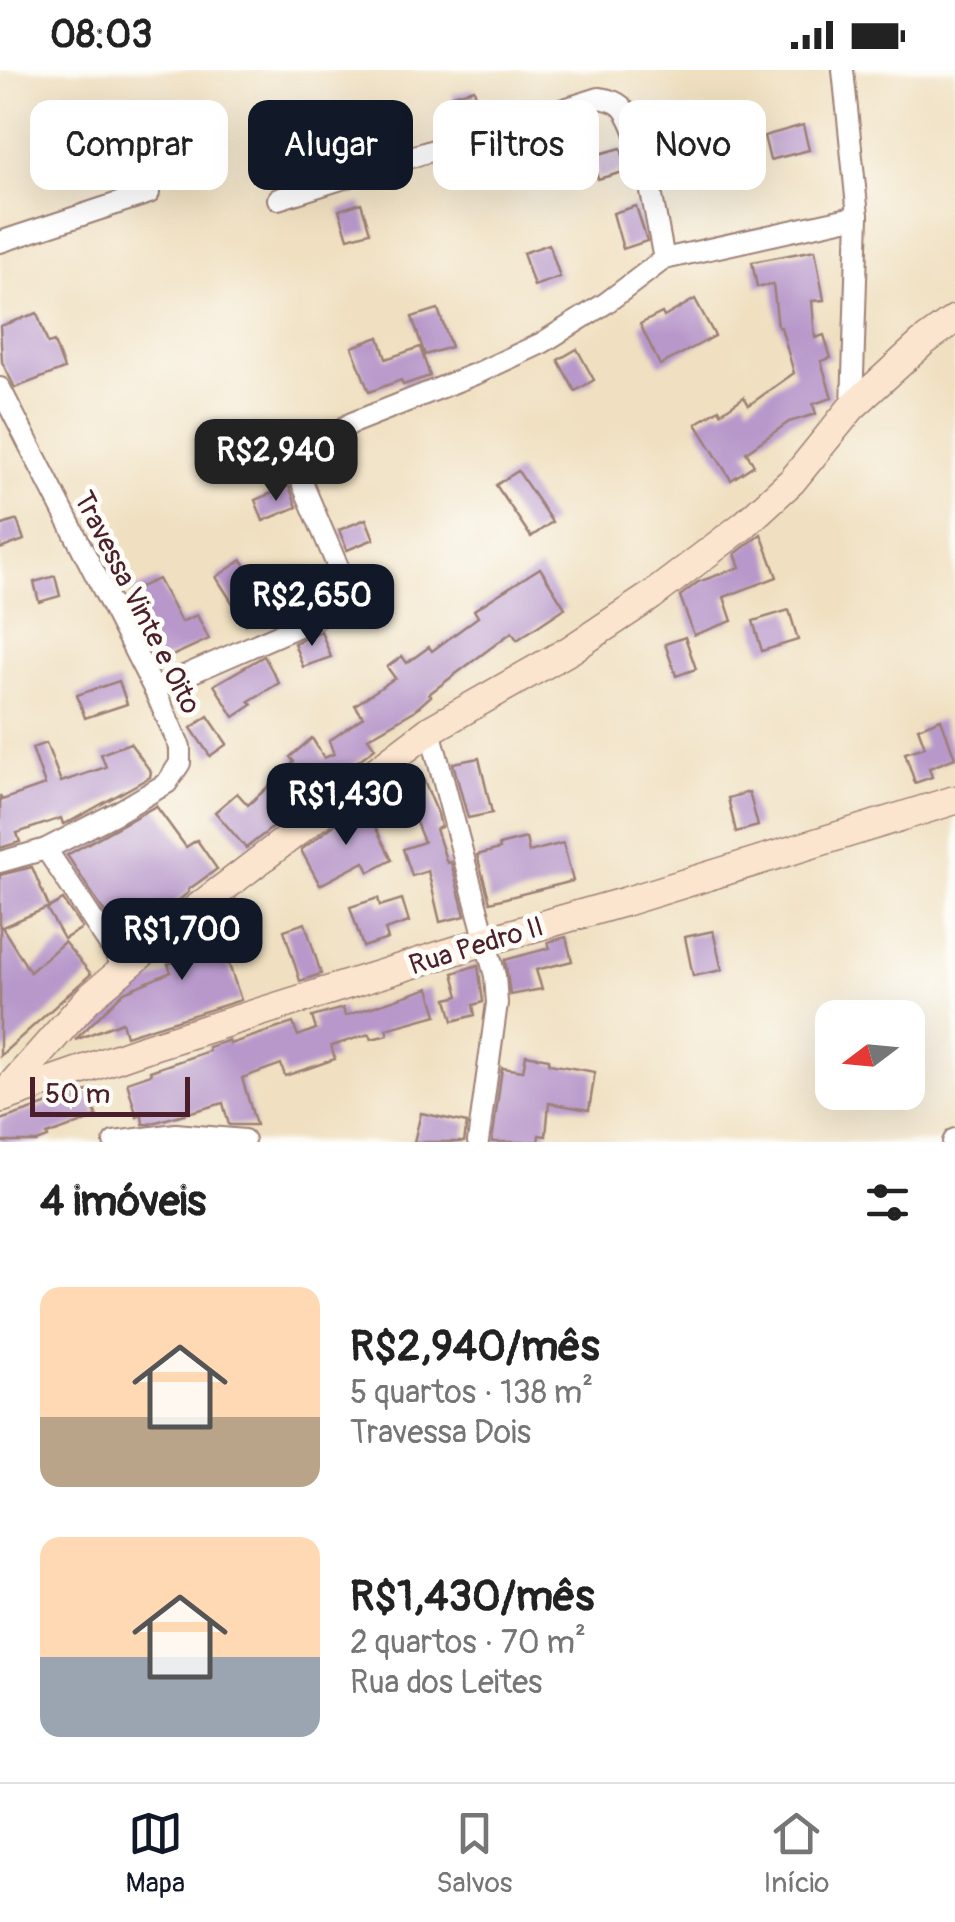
<!DOCTYPE html>
<html lang="pt">
<meta charset="utf-8">
<style>
body{margin:0;font-family:Pangolin,sans-serif;background:#f2f2f2;color:#222;height:100vh;display:flex;flex-direction:column;font-size:38px;white-space:nowrap}
*{box-sizing:border-box;margin:0}
p{font-size:32px;color:#767676}
.icon{flex:none;width:55px;height:55px;fill:none;stroke:currentColor;stroke-width:2;stroke-linecap:round;stroke-linejoin:round}
.map{position:relative;height:1072px;overflow:hidden}
.details{display:flex;flex-direction:column;background:#fff;flex:1}
.details>*{flex:none}
.top-card{position:absolute;left:30px;top:30px;width:895px;height:90px;display:flex;gap:20px}
.needle{width:65px;rotate:254deg}
.buttons{position:absolute;left:815px;top:930px;display:grid;gap:20px}
.buttons a{display:grid;place-items:center;width:110px;height:110px;border-radius:20px;background:#fff;box-shadow:0 10px 40px #0002;font-size:50px}
.scale{position:absolute;left:30px;bottom:25px;width:160px;box-sizing:border-box;padding-left:10px;border:5px solid #4a1f2b;border-top:0;font-size:28px;line-height:35px;white-space:nowrap;color:#4a1f2b;-webkit-text-stroke:8px #fdfcf7;paint-order:stroke}
.price{position:absolute;translate:-50% -85px;padding:0 22px;border-radius:20px;background:#111827;color:#fff;font-size:32px;line-height:65px;filter:drop-shadow(0 2px 5px #0008)}
.price::after{content:'';position:absolute;left:50%;top:60px;width:30px;height:22px;margin-left:-15px;background:inherit;clip-path:polygon(0 0,100% 0,50% 100%)}
.price.current{background:#222;color:#fff}
ul{padding:0;list-style:none}
li{display:flex;align-items:center;gap:30px;height:250px;padding:0 40px}
li span{display:grid;place-items:center;flex:none;width:280px;height:200px;border-radius:20px;color:#555}
li>.icon{margin-inline-start:auto}
span .icon{width:120px;height:120px;fill:#fffc;stroke-width:1}
li b{font-size:42px}
h2{display:flex;justify-content:space-between;align-items:center;height:120px;padding:0 40px;font-size:42px}
.tag{padding:0 35px;border-radius:20px;background:#fff;box-shadow:0 10px 40px #0002;font-size:35px;line-height:90px}
.tag.current{background:#111827;color:#fff}
.status{display:flex;justify-content:space-between;align-items:center;height:70px;padding:0 50px;background:#fff;direction:ltr}
.status svg{height:28px;fill:currentColor}
.menu{display:flex;justify-content:space-around;align-items:center;height:140px;border-top:2px solid #e0e0e0;background:#fff;font-size:28px;color:#767676}
.menu a{display:grid;justify-items:center;gap:5px}
.menu .current{color:#111827}
.map>svg:first-child{display:block}
.building{fill:#b898ca}
.lines{fill:none;stroke-linecap:round;stroke-linejoin:round}
.street-casing{stroke:#9d8076;stroke-width:24}
.secondary-casing{stroke:#9d8076;stroke-width:31}
.street{stroke:#fff;stroke-width:20}
.secondary{stroke:#fce5cf;stroke-width:28}
.labels{text-anchor:middle;stroke-width:10;stroke-linejoin:round;paint-order:stroke}
.street-label{font-size:28px;fill:#4a1f2b;stroke:#fdfcf7}
</style>
<div class="status"><b>08:03</b><svg viewBox="0 0 49 12"><path d="M0 12V9h3v3zM5 12V6h3v6zM10 12V3h3v9zM15 12V0h3v12zM26 1h20v11H26zM47 4h2v5h-2z"/></svg></div>
<div class="map">
<svg width="955" height="1072" viewBox="0 0 955 1072">
<rect width="100%" height="100%" fill="#fdfcf7"/>
<filter id="ink" filterUnits="userSpaceOnUse"><feTurbulence type="fractalNoise" baseFrequency=".01" numOctaves="2"/><feDisplacementMap in="SourceGraphic" scale="20" xChannelSelector="R" yChannelSelector="G"/><feConvolveMatrix kernelMatrix="1 2 1 2 8 2 1 2 1" color-interpolation-filters="sRGB"/></filter>
<filter id="wash" filterUnits="userSpaceOnUse"><feTurbulence type="fractalNoise" baseFrequency=".0048" numOctaves="4" result="noise"/><feDisplacementMap in="SourceGraphic" scale="40" xChannelSelector="R" yChannelSelector="G"/><feGaussianBlur stdDeviation="2.25" result="paint"/><feColorMatrix in="noise" values="0 0 0 0 0 0 0 0 0 0 0 0 0 0 0 0 0 1.4 0 .05"/><feComposite in="paint" operator="in"/></filter>
<g filter="url(#wash)">
<rect width="100%" height="100%" fill="#f0e0c1"/>
<g id="blocks">
<g class="building">
<polygon points="474,19 483,50 462,57 452,25"/>
<polygon points="168,55 175,82 154,88 146,60"/>
<polygon points="803,55 809,80 770,90 764,66"/>
<polygon points="621,78 627,101 598,109 592,86"/>
<polygon points="361,133 370,162 348,168 339,140"/>
<polygon points="636,136 647,171 623,179 613,143"/>
<polygon points="549,174 560,207 534,216 523,183"/>
<polygon points="815,180 824,230 812,231 815,268 824,265 831,288 821,291 832,328 813,334 816,344 789,352 746,382 754,395 731,410 696,354 719,339 721,343 744,327 749,335 794,303 781,257 778,257 773,214 757,217 752,192"/>
<polygon points="695,229 715,266 660,295 640,254 662,243 664,247"/>
<polygon points="438,239 451,277 425,285 412,247"/>
<polygon points="37,243 48,274 54,272 64,299 15,318 2,292 0,256"/>
<polygon points="379,267 386,289 420,277 430,306 403,315 401,310 369,322 352,277"/>
<polygon points="577,279 594,310 575,321 558,290"/>
<polygon points="518,401 552,452 531,467 496,415"/>
<polygon points="289,416 297,437 263,451 255,430"/>
<polygon points="366,449 374,469 347,480 339,460"/>
<polygon points="17,450 24,470 0,479 0,456"/>
<polygon points="761,464 777,507 724,527 732,551 694,565 680,526 698,512 740,497 735,484"/>
<polygon points="242,490 257,513 301,496 305,508 324,500 332,518 331,524 297,542 291,524 246,554 216,507"/>
<polygon points="540,498 565,538 517,570 512,562 429,624 431,626 414,641 368,668 375,678 246,778 215,742 237,723 248,735 279,707 294,692 290,687 312,668 324,688 334,684 329,671 363,647 355,635 395,608 387,597 402,586 407,593 429,577 432,581 478,547 474,540"/>
<polygon points="55,506 60,526 39,532 34,512"/>
<polygon points="158,509 181,552 197,545 209,569 159,592 136,545 140,542 131,521"/>
<polygon points="789,540 798,570 762,581 753,551"/>
<polygon points="321,561 331,587 303,597 294,573"/>
<polygon points="685,567 696,599 676,606 665,574"/>
<polygon points="264,586 279,613 249,631 252,635 234,647 214,615"/>
<polygon points="119,611 127,634 85,648 77,625"/>
<polygon points="208,646 227,674 210,686 191,658"/>
<polygon points="941,649 955,688 929,698 932,707 915,713 905,683 925,677 918,658"/>
<polygon points="46,673 61,712 106,697 101,684 130,673 151,702 150,707 71,751 63,754 61,748 17,763 20,772 0,778 0,725 2,730 45,715 32,678"/>
<polygon points="479,688 492,743 468,748 453,693"/>
<polygon points="419,699 438,744 441,757 436,759 447,793 451,792 465,846 440,852 428,801 412,806 403,779 424,772 398,708"/>
<polygon points="749,722 758,756 736,762 728,728"/>
<polygon points="156,736 186,777 197,770 217,799 188,820 189,822 141,861 123,871 67,785"/>
<polygon points="354,740 358,746 367,741 392,790 369,802 364,792 320,815 301,780"/>
<polygon points="526,768 529,782 563,773 573,811 490,832 477,785 500,779 499,775"/>
<polygon points="32,797 49,837 2,857 30,902 64,872 91,904 0,986 0,805"/>
<polygon points="378,828 380,836 402,829 409,852 385,860 388,869 363,877 350,837"/>
<polygon points="63,830 82,858 64,869 47,839"/>
<polygon points="236,830 247,855 229,865 233,873 223,877 241,930 126,966 122,952 75,970 124,922 171,902 168,894 199,883 193,864"/>
<polygon points="305,853 321,904 300,911 284,860"/>
<polygon points="713,861 722,900 693,906 685,867"/>
<polygon points="566,867 572,891 536,900 542,919 510,925 505,890 550,878 548,872"/>
<polygon points="478,895 483,932 473,935 475,945 453,951 447,929 459,926 453,903"/>
<polygon points="429,918 437,945 386,959 388,965 371,969 369,964 331,976 335,989 309,998 285,1006 281,994 242,1008 256,1055 229,1055 223,1033 149,1054 143,1054 142,1045 137,1047 127,1012 151,1004 150,1001 209,981 208,977 224,972 229,970 230,974 293,953 298,966 316,959 312,947 343,938 345,946"/>
<polygon points="526,985 549,989 549,994 595,1002 589,1040 549,1033 546,1066 539,1065 538,1072 492,1072 502,998 523,1001"/>
<polygon points="88,1021 97,1047 47,1065 48,1068 37,1072 0,1072 0,1050"/>
<polygon points="421,1043 467,1053 464,1072 414,1072"/>
</g>
</g>
</g>
<g filter="url(#ink)">
<use href="#blocks" fill-opacity="0" stroke="#9d8076" stroke-width="2.5"/>
<g class="lines">
<g class="street-casing">
<g id="street">
<polyline points="843,0 858,146 852,337"/>
<path d="M278,129L599,28C607,29 615,31 621,36C643,58 657,156 664,189"/>
<polyline points="0,172 149,123"/>
<polyline points="0,318 154,619 180,677 180,693 167,713 118,742 46,779 0,792"/>
<polyline points="154,619 310,551 343,533 346,516 303,415 302,395 309,382 326,368 352,353 480,302 542,273 606,233 664,189 858,146"/>
<polyline points="430,660 495,906 497,933 478,1072"/>
<polyline points="46,779 124,897"/>
<polyline points="114,1072 176,1064 244,1070"/>
<polyline points="953,1072 955,1069"/>
</g>
</g>
<g class="secondary-casing">
<g id="secondary">
<polyline points="0,1028 88,929 188,845 430,660 570,580 651,526 744,455 792,411 852,337 922,273 955,249"/>
<polyline points="2,1028 146,978 486,871 624,832 955,730"/>
</g>
</g>
<use href="#street" class="street"/>
<use href="#secondary" class="secondary"/>
</g>
</g>
<g class="labels">
<g class="street-label">
<text transform="translate(138 532) rotate(63)" y="10">Travessa Vinte e Oito</text>
<text transform="translate(476 875) rotate(-17)" y="10">Rua Pedro II</text>
</g>
</g>
</svg>
<div class="buttons">
<a><svg class="needle" viewBox="-14 -14 28 28"><path d="M0-13l5 13h-10z" fill="#e53935"/><path d="M0 13l5-13h-10z" fill="#767676"/></svg></a>
</div>
<div class="scale">50 m</div>
<b class="price current" style="left:276px;top:434px">R$2,940</b>
<b class="price" style="left:312px;top:579px">R$2,650</b>
<b class="price" style="left:346px;top:778px">R$1,430</b>
<b class="price" style="left:182px;top:913px">R$1,700</b>
<div class="top-card">
<a class="tag">Comprar</a>
<a class="tag current">Alugar</a>
<a class="tag">Filtros</a>
<a class="tag">Novo</a>
</div>
</div>
<section class="details">
<h2>4 imóveis<svg class="icon" aria-label="filters" viewBox="0 0 24 24"><path d="M4 7h16M4 17h16"/><circle cx="9" cy="7" r="2"/><circle cx="15" cy="17" r="2"/></svg></h2>
<ul>
<li><span style="background:linear-gradient(#ffd9b3 65%,#b9a48a 0)"><svg class="icon" aria-label="home" viewBox="0 0 24 24"><path d="M3 11l9-7 9 7M6 9v11h12V9"/></svg></span><div><b>R$2,940/mês</b><p>5 quartos · 138 m²</p><p>Travessa Dois</p></div></li>
<li><span style="background:linear-gradient(#ffd9b3 60%,#9aa5b1 0)"><svg class="icon" aria-label="home" viewBox="0 0 24 24"><path d="M3 11l9-7 9 7M6 9v11h12V9"/></svg></span><div><b>R$1,430/mês</b><p>2 quartos · 70 m²</p><p>Rua dos Leites</p></div></li>
</ul>
</section>
<nav class="menu">
<a class="current"><svg class="icon" aria-label="map" viewBox="0 0 24 24"><path d="M3 6l6-2 6 2 6-2v14l-6 2-6-2-6 2zM9 4v14M15 6v14"/></svg>Mapa</a>
<a><svg class="icon" aria-label="saved" viewBox="0 0 24 24"><path d="M7 4h10v16l-5-4-5 4z"/></svg>Salvos</a>
<a><svg class="icon" aria-label="home" viewBox="0 0 24 24"><path d="M3 11l9-7 9 7M6 9v11h12V9"/></svg>Início</a>
</nav>
